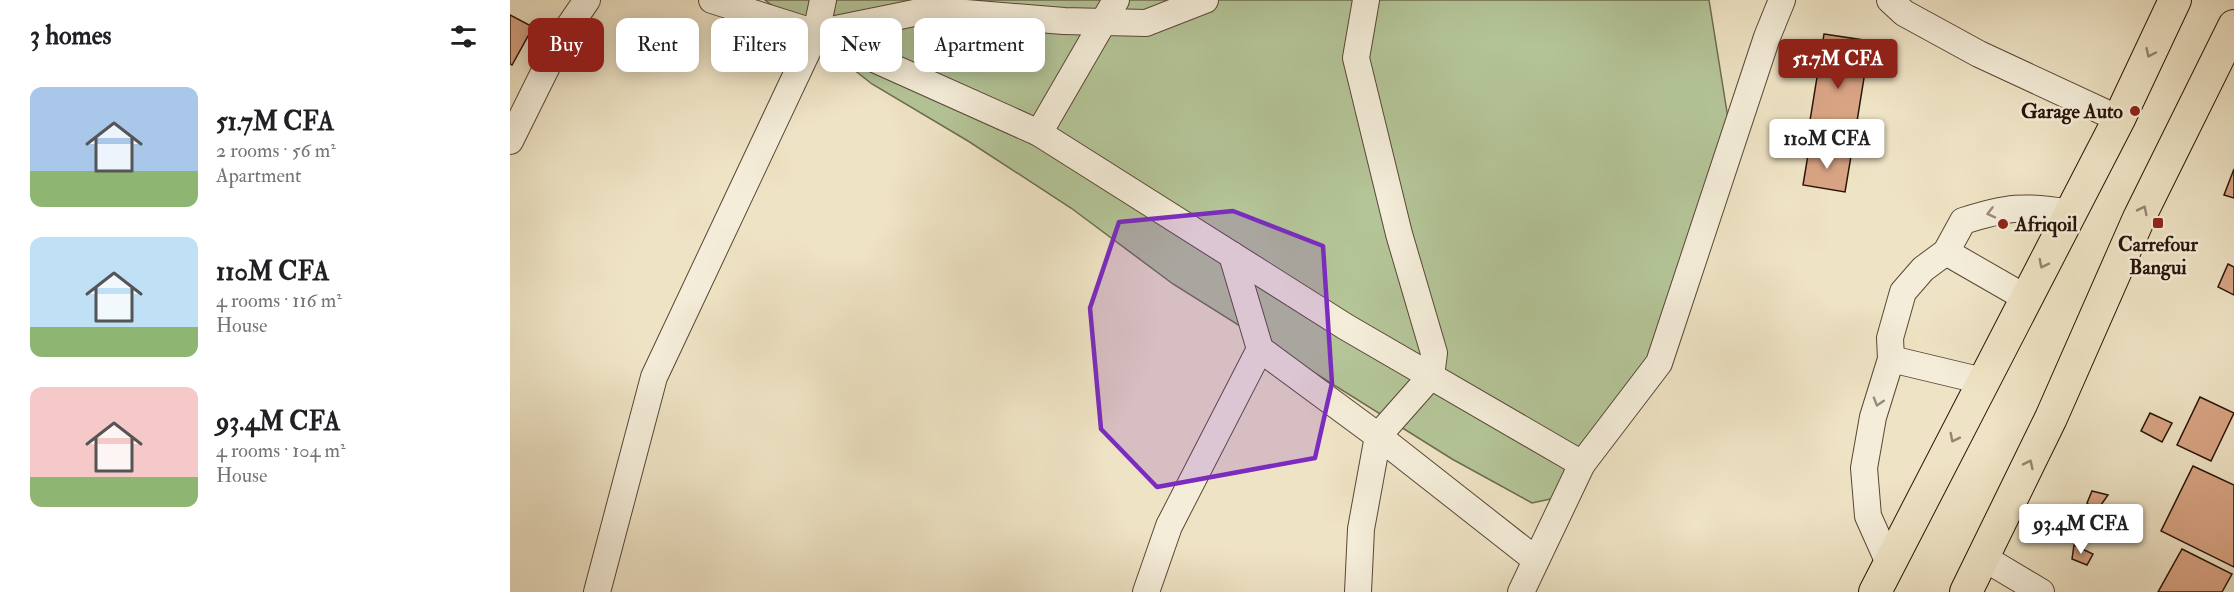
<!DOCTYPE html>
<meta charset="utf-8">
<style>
body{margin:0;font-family:"IM FELL Double Pica",serif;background:#f2f2f2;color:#202124;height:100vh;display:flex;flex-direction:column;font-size:22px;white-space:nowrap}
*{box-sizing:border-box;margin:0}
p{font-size:20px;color:#757577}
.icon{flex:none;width:33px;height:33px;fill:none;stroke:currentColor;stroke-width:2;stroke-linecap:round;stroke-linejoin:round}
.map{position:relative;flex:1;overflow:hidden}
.details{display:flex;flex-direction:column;background:#fff;width:510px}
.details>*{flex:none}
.guide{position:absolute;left:18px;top:18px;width:570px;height:54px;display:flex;gap:12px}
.price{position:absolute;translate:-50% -51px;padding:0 14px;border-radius:6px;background:#fff;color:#222;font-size:20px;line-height:39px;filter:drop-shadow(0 2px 3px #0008)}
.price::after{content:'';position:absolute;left:50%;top:36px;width:18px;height:14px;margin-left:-9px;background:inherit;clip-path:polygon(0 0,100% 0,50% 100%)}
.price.active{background:#8f2418;color:#fff}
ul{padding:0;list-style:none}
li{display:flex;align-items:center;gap:18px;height:150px;padding:0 30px}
li span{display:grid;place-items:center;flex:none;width:168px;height:120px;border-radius:12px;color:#555}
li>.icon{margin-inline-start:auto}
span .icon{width:72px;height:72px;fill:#fffc;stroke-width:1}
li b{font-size:26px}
h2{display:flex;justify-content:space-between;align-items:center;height:72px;padding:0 30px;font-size:26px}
.chip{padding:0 21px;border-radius:12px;background:#fff;box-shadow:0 3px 15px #0003;font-size:21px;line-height:54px}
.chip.active{background:#8f2418;color:#fff}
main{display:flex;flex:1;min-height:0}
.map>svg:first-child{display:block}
.green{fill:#b4c598;stroke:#6e6c50;stroke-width:1.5}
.building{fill:#d8a484;stroke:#291307;stroke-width:1.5}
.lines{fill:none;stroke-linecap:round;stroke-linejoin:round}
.minor-casing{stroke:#5a4736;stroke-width:28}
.major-casing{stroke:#291307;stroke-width:34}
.minor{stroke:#f4edd9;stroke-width:26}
.major{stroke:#eee3c4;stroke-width:32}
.oneway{stroke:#95856f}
.oneway2{stroke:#998b7a}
.marked{fill:#7b2cbf;fill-opacity:0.2;stroke:#7b2cbf;stroke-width:4.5;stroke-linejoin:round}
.poi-dot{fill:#8f2418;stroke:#f4edd9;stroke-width:2}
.labels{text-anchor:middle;stroke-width:5;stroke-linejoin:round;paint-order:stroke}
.poi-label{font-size:20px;font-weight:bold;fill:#291307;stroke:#f4edd9;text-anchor:end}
</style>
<main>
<section class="details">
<h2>3 homes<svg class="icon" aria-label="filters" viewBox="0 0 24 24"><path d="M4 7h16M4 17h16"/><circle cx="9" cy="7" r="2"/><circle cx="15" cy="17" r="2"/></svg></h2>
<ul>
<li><span style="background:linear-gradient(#a9c7e8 70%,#8fb573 0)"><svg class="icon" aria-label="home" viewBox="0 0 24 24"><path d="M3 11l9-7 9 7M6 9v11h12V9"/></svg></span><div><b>51.7M CFA</b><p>2 rooms · 56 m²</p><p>Apartment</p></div></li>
<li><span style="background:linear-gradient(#bfe0f5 75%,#8fb573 0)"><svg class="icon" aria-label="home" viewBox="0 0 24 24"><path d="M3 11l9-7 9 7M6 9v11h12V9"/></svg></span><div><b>110M CFA</b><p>4 rooms · 116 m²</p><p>House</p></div></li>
<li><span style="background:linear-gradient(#f6c9c9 75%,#8fb573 0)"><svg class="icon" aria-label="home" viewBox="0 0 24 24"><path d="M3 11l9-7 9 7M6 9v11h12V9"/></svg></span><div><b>93.4M CFA</b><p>4 rooms · 104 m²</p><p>House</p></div></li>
</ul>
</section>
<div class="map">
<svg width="1724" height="592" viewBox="0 0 1724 592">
<rect width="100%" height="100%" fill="#eee3c4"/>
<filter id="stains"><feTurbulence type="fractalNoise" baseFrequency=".00333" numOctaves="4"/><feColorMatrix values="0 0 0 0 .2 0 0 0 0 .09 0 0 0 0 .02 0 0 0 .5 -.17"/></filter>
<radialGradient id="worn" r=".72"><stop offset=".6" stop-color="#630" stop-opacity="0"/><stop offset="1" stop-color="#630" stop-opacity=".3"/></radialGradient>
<polygon class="green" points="255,0 1199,0 1221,137 1193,257 1064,494 1022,503 942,459 663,284 561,208 458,141 362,84"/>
<g class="building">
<polygon points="0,15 23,27 2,65 0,64"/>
<polygon points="1314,34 1360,41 1343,146 1297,139"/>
<polygon points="1299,149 1341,156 1335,192 1293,185"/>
<polygon points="1724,169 1724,198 1714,195"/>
<polygon points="1718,264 1724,267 1724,295 1708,287"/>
<polygon points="1690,397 1724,413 1701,461 1667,445"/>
<polygon points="1640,413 1662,423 1652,442 1631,431"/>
<polygon points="1683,466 1724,485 1724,567 1651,531"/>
<polygon points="1582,491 1598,495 1586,512 1577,503"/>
<polygon points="1564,545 1583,554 1577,565 1562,559"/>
<polygon points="1672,549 1722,574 1712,592 1648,592"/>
</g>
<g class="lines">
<g class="minor-casing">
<g id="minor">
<polyline points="202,0 306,33 529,133 836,327 1072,464"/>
<polyline points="1380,0 1394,13 1469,54 1609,119"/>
<polyline points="306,33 419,10 554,21 636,23 695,0"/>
<polyline points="529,133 606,0"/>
<polyline points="0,141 51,38 77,0"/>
<polyline points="1436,252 1516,298"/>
<polyline points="722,255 750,349 868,436 1026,560"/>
<polyline points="1381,359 1473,381"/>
<polyline points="1474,558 1531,592"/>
<path d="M1379,563L1358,516L1354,468L1363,417L1381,359L1380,338L1393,292L1413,269L1436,252L1453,221C1497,207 1514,205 1560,213"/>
<polyline points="87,592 144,377 306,33 313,0"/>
<polyline points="636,592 659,526 750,349"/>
<polyline points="848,592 851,529 868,436 921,376 924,353 889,234 846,58 856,0"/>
<polyline points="1011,592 1072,464 1149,363 1257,37 1272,0"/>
</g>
</g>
<g class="major-casing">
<g id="major">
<polyline points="1365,592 1609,119 1665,0"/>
<polyline points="1456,592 1541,418 1629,218 1724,26"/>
</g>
</g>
<use href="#minor" class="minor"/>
<use href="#major" class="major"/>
</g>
<defs><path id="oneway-chevron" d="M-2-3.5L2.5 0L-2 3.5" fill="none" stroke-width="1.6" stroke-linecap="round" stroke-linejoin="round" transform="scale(1.5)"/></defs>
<g class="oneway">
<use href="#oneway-chevron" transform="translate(1640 53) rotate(115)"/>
<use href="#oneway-chevron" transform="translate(1633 210) rotate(-64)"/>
<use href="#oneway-chevron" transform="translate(1533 264) rotate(117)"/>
<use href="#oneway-chevron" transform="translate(1444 438) rotate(117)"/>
<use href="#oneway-chevron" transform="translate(1519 464) rotate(-64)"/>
</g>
<g class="oneway2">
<use href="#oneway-chevron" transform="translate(1481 213) rotate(166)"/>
<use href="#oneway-chevron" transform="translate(1368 402) rotate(107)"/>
</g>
<path class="marked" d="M723,211L813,246L822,383L805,458L647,487L591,429L580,308L609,222Z"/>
<g class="poi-dot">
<circle cx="1625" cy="111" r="6"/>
<rect x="1642" y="217" width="12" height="12" rx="3"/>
<circle cx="1493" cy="224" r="6"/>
</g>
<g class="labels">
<g class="poi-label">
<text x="1613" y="118">Garage Auto</text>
<text x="1505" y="231" text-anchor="start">Afriqoil</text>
<text x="1648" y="251" text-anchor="middle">Carrefour<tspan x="1648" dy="23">Bangui</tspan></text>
</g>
</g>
<rect width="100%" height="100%" filter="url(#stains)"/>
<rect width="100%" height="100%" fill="url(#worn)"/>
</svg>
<b class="price active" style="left:1328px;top:90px">51.7M CFA</b>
<b class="price" style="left:1317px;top:170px">110M CFA</b>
<b class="price" style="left:1571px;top:555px">93.4M CFA</b>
<div class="guide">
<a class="chip active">Buy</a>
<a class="chip">Rent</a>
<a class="chip">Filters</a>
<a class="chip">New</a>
<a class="chip">Apartment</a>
</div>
</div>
</main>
